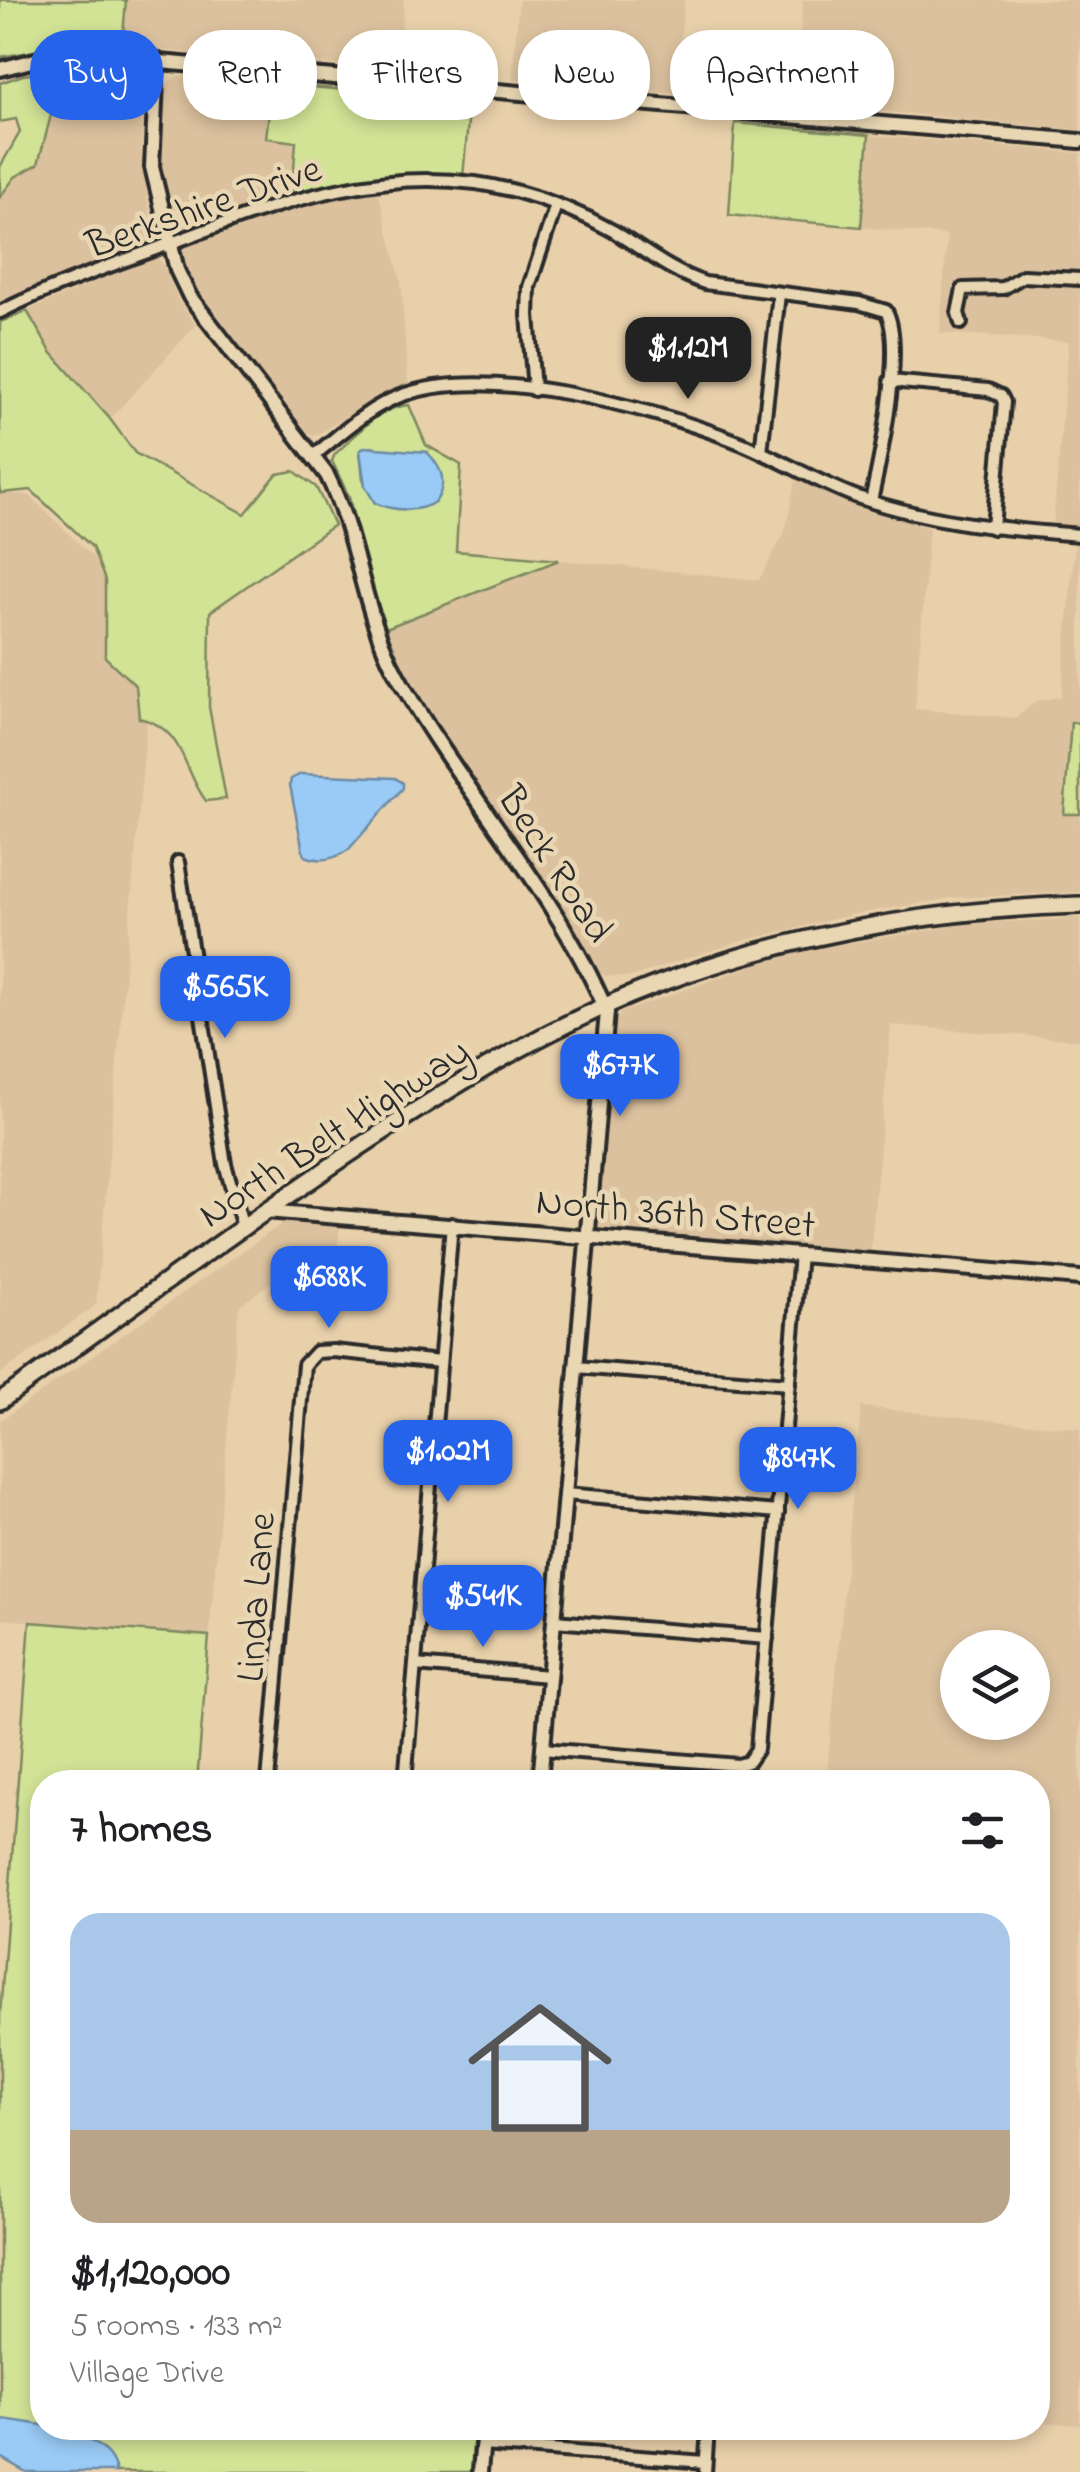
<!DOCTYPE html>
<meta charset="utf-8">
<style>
body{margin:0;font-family:"Indie Flower",sans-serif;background:#f2f2f2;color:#202124;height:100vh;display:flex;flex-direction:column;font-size:38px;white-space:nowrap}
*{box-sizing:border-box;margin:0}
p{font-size:32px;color:#757577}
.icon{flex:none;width:55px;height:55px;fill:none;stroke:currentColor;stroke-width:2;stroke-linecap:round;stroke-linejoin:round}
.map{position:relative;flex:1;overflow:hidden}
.side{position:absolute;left:30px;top:1770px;width:1020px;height:670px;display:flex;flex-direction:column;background:#fff;border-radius:40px;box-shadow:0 5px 15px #0003}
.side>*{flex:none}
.hud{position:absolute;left:30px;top:30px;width:1020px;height:90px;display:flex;gap:20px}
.fabs{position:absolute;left:940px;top:1630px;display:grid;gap:20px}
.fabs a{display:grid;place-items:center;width:110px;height:110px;border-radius:50%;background:#fff;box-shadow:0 5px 15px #0003;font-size:50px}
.price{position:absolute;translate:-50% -85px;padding:0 22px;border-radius:20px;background:#2563eb;color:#fff;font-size:32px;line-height:65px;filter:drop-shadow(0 2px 5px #0008)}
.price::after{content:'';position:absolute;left:50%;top:60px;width:30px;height:22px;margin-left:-15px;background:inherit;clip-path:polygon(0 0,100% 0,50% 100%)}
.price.selected{background:#222;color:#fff}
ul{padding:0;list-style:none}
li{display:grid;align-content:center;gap:20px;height:530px;padding:0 40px}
li span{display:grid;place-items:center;height:310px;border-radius:30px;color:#555}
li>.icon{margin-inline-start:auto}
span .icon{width:180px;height:180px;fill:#fffc;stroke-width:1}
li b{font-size:42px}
h2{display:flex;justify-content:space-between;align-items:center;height:120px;padding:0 40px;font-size:42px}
.pill{padding:0 35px;border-radius:40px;background:#fff;box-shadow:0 5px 15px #0003;font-size:35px;line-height:90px}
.pill.selected{background:#2563eb;color:#fff}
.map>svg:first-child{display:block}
.built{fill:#dbc19e;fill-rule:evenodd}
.green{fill:#d2e396;stroke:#7e8760;stroke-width:2.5;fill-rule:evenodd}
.water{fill:#99cbf6;stroke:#6d8ba5;stroke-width:2.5}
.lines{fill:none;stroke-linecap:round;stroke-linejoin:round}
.minor-casing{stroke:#2b2b2b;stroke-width:18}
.tertiary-casing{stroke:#2b2b2b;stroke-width:20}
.primary-casing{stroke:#2b2b2b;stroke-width:22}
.minor{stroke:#e9d7b4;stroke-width:10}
.tertiary{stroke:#e9d7b4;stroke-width:12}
.primary{stroke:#e9d7b4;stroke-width:15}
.labels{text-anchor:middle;stroke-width:9;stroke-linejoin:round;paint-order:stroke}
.street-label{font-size:40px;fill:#2b2b2b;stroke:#e9d7b4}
</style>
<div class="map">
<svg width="1080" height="2472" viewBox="0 0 1080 2472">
<rect width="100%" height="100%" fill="#e8d0ab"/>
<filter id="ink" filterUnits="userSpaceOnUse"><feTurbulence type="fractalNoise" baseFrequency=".01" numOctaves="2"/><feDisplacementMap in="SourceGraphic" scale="20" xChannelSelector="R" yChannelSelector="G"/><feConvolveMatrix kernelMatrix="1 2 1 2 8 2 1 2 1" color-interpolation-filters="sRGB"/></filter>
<g filter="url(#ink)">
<g class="built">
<polygon points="126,0 404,0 398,70 122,47"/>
<polygon points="519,0 684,0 676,94 512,80"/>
<polygon points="803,0 1080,0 1080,130 795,103"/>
<polygon points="81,68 133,72 145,78 141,155 154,240 151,245 0,303 0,197 15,177 38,164 63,70"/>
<polygon points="179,76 272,84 266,137 296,142 292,193 183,233 171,230 160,159 166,83"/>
<polygon points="869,135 1080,153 1080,528 1053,526 1069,341 940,333 947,235 861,227"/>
<polygon points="377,188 401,281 408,386 378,397 315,436 302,429 206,308 193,291 180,254 182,247 190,244 288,207 319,198"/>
<polygon points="150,258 158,258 163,264 179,302 196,325 110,419 51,352 27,311"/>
<polygon points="796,478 841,501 929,528 915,709 1016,718 1036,701 1061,697 1075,542 1080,542 1080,723 1072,722 1064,813 1080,814 1080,892 952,898 851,915 738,942 630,977 606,976 598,972 536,874 435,728 412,689 386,628 559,560 759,580 785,532"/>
<polygon points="0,493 29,495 109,573 150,683 96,1305 0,1374"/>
<polygon points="1080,918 1080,1040 891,1025 870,1255 602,1235 597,1232 594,1227 613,1029 620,1013 759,963 825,947 968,924"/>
<polygon points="283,1223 340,1223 334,1281 277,1278 239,1306 209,1636 0,1619 0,1421"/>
<path d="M861,1407L1080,1429V2425L1038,2422V1782H826ZM958,1648H1032V1722H958Z"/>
</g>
<g class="green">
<polygon points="0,0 126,0 122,47 76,44 0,57"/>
<polygon points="63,70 38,164 15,177 0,197 0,167 20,132 16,119 0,122 0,83 23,75"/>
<path d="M272,84L470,100L463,177C404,171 348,177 292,193L296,142L266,138Z"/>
<polygon points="735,123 869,135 861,227 729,215"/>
<path d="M27,311L51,352L110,419L135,453L245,514L277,474L294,471L316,487L334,525L210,612L209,707L226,799L206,801C182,769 185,728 139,718L136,686L105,657V580L92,547L31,490L0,493V322Z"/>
<path d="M409,405L426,445L461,465L456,551L559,560L386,628L369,578L349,497L332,461L335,454C358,434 376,408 409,405ZM373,447L384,451L427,452L375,503L363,479L360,451Z"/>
<polygon points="1071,722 1080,723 1080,814 1064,814"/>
<polygon points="30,1622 209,1636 197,1782 42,1782 42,2427 0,2419 0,2015"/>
<polygon points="46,2428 474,2428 471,2472 116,2472 116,2468 77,2434"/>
</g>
<g class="water">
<path d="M364,447L427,452C442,468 448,482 436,501C420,513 393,511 375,503L365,486L360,451Z"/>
<path d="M301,774L395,778L403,783V788L348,850C335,859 321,863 305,856L303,851L290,785L291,779Z"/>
<path d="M0,2419C34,2423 110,2431 116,2472H26L0,2457Z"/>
</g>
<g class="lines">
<g class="minor-casing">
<g id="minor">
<path d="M0,312C54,285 113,265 169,244C280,202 395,159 515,191C549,200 583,214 613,231C644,250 671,272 705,283L859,303L886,311C905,345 880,461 871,501"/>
<polyline points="961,323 958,313 963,289 1003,288 1023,276 1080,279"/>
<polyline points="890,381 988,390 1001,396 1004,402 993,528"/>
<polyline points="534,390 528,315 529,287 556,205"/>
<polyline points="761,452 779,294"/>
<path d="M313,456C340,435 367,408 400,396C485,363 649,407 733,440C775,456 814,481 857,497C932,523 1001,529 1080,535"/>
<polyline points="178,862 225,1164 243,1227"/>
<polyline points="576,1367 789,1384"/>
<polyline points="565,1494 778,1512"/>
<polyline points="554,1621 767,1638"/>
<polyline points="415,1665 549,1676"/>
<polyline points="542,1749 738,1765 748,1762 757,1749 800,1254"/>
<polyline points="268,1782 304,1365 316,1352 333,1351 440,1362"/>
<polyline points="405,1782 452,1224"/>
<polyline points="483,2445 705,2462"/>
<polyline points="705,2472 708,2428"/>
</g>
</g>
<g class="tertiary-casing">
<g id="tertiary">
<path d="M157,60L152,167L177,270L190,297L327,475C359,539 362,612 397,675C461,791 555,889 607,1012L540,1782"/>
<polyline points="0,69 55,55 78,55 1080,141"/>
<polyline points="266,1211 1080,1278"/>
<polyline points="480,2472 484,2428"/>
</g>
</g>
<g class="primary-casing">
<path id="primary" d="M0,1401C113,1320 225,1238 340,1160C448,1088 562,1016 686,974C814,930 945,909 1080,905"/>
</g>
<use href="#minor" class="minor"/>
<use href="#tertiary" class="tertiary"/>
<use href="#primary" class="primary"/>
</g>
</g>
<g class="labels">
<g class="street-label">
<text transform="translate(203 205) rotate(-19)" y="14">Berkshire Drive</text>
<text transform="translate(557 863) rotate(57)" y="14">Beck Road</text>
<text transform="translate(333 1131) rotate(-33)" y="14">North Belt Highway</text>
<text transform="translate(676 1211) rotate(5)" y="14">North 36th Street</text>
<text transform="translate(254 1597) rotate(-86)" y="14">Linda Lane</text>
</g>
</g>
</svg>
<div class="fabs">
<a><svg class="icon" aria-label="layers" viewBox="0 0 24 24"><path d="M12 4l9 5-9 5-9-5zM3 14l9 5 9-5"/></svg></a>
</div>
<b class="price selected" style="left:688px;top:402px">$1.12M</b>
<b class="price" style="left:225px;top:1041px">$565K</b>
<b class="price" style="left:620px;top:1119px">$677K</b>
<b class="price" style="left:329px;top:1331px">$688K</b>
<b class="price" style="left:448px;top:1505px">$1.02M</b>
<b class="price" style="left:798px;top:1512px">$847K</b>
<b class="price" style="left:483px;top:1650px">$541K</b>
<div class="hud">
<a class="pill selected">Buy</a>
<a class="pill">Rent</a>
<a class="pill">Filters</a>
<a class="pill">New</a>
<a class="pill">Apartment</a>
</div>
<section class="side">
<h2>7 homes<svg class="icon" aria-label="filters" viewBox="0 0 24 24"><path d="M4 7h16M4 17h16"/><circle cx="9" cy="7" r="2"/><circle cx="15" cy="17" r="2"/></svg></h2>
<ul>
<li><span style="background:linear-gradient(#a9c7e8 70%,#b9a48a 0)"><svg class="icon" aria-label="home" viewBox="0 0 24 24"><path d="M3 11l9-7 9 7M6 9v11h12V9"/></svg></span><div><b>$1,120,000</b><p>5 rooms · 133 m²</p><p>Village Drive</p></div></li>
</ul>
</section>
</div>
